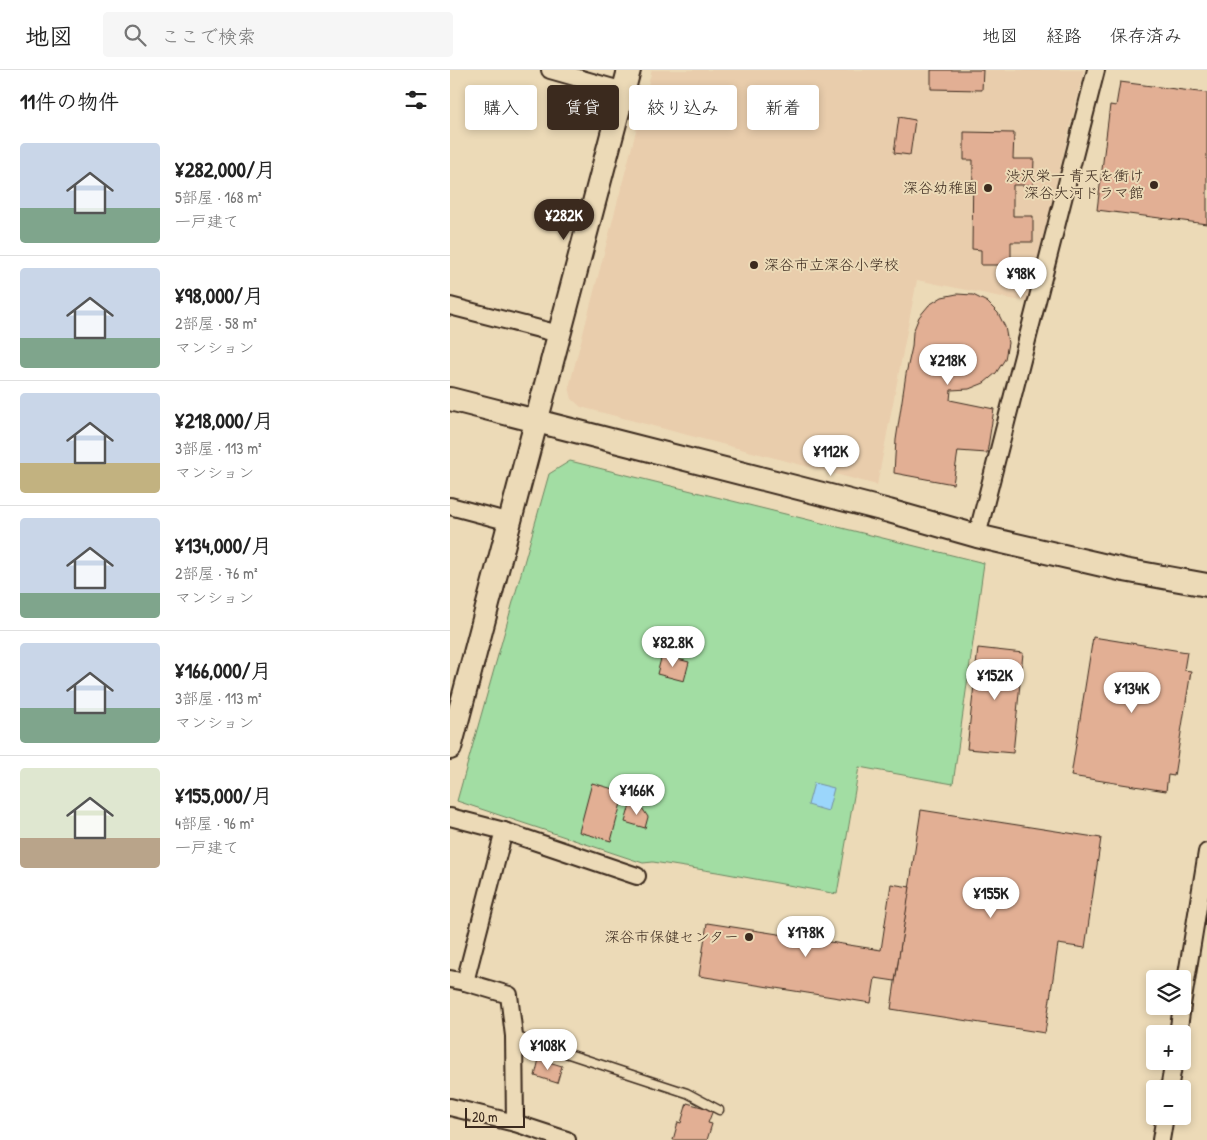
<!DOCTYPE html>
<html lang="ja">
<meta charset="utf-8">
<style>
body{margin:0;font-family:"Patrick Hand","Klee One",sans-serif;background:#f6f6f6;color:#222;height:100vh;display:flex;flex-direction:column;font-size:19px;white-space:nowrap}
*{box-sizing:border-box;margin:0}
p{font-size:16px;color:#767676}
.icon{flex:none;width:28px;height:28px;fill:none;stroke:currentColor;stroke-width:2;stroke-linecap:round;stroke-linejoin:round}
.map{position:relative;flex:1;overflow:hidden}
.side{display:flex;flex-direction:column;background:#fff;width:450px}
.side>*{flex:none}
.guide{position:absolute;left:15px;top:15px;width:475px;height:45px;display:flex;gap:10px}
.fabs{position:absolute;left:696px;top:900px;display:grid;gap:10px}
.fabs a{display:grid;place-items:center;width:45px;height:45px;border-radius:5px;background:#fff;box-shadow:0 2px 8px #0003;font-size:25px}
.scale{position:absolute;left:15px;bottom:12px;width:60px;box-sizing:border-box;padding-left:5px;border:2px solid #3b2a1e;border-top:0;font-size:14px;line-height:18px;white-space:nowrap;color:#3b2a1e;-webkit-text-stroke:4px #ecdab7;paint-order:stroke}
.price{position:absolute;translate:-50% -42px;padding:0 11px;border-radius:18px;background:#fff;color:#222;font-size:16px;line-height:32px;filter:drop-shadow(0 1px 2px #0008)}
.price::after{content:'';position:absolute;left:50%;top:30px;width:15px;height:11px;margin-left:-8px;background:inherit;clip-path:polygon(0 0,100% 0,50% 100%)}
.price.active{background:#3b2a1e;color:#fff}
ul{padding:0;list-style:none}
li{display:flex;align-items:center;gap:15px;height:125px;padding:0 20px}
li+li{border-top:1px solid #e0e0e0}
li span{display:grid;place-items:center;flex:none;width:140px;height:100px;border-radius:5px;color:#555}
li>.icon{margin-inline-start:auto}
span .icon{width:60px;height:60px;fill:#fffc;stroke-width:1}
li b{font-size:21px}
h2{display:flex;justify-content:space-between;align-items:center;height:60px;padding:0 20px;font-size:21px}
.pill{padding:0 18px;border-radius:5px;background:#fff;box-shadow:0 2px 8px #0003;font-size:18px;line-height:45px}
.pill.active{background:#3b2a1e;color:#fff}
header{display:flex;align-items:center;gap:30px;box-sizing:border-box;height:70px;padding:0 25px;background:#fff;border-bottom:1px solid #e0e0e0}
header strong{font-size:24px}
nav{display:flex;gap:28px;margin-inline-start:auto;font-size:18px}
.search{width:350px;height:45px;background:#f6f6f6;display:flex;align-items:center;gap:12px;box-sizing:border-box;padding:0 18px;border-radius:5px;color:#767676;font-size:19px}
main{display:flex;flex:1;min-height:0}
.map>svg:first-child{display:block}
.built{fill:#e9cdac}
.green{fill:#a2dda3;stroke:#6e8460}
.water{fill:#9bd6fb;stroke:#7591a3}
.building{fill:#e2af94;stroke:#3b2a1e}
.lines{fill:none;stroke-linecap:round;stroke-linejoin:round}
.lane-casing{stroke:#3b2a1e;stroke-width:11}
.street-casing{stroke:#3b2a1e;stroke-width:20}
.secondary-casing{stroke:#3b2a1e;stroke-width:26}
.lane{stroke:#ecdab7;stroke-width:8}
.street{stroke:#ecdab7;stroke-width:16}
.secondary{stroke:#ecdab7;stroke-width:22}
.poi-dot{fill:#3b2a1e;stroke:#ecdab7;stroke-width:2}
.labels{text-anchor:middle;stroke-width:4;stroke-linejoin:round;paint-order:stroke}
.poi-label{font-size:15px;fill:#3b2a1e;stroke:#ecdab7;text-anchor:end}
</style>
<header>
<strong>地図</strong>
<div class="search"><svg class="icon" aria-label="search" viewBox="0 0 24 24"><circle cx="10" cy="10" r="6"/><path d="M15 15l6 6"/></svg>ここで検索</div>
<nav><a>地図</a><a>経路</a><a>保存済み</a></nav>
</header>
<main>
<section class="side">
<h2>11件の物件<svg class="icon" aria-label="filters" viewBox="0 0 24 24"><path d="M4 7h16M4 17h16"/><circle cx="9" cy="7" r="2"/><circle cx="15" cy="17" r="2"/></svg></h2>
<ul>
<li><span style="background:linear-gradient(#c9d6e8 65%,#7fa58c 0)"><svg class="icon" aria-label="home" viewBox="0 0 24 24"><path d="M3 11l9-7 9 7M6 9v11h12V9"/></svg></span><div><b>¥282,000/月</b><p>5部屋 · 168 m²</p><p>一戸建て</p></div></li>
<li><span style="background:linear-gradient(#c9d6e8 70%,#7fa58c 0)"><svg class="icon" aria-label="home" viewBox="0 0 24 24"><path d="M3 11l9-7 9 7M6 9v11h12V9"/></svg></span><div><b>¥98,000/月</b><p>2部屋 · 58 m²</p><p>マンション</p></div></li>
<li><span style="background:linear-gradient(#c9d6e8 70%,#c2b280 0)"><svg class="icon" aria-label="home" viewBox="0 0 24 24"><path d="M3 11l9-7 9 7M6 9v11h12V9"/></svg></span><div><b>¥218,000/月</b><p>3部屋 · 113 m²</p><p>マンション</p></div></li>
<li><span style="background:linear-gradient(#c9d6e8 75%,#7fa58c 0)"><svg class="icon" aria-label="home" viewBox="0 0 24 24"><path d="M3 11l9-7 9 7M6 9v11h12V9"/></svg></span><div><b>¥134,000/月</b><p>2部屋 · 76 m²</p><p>マンション</p></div></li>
<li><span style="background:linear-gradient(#c9d6e8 65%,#7fa58c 0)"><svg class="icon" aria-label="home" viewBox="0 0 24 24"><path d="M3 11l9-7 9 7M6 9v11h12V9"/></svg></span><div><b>¥166,000/月</b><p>3部屋 · 113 m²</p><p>マンション</p></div></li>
<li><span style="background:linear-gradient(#dfe7d0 70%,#b9a48a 0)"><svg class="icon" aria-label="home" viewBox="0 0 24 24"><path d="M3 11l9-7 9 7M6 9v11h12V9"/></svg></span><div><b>¥155,000/月</b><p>4部屋 · 96 m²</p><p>一戸建て</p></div></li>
</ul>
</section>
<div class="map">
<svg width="757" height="1070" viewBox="0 0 757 1070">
<rect width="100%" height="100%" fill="#ecdab7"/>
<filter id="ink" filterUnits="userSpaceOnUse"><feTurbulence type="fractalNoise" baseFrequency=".02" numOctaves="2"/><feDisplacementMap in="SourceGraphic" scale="10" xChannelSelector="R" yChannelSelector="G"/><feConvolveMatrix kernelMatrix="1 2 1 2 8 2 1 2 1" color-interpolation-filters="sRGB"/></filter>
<g filter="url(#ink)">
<polygon class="built" points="202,0 634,0 577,232 467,210 427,415 131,337 122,329 119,317"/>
<polygon class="green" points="120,391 534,493 503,714 409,697 387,824 267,802 203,792 193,793 7,731 99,404"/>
<polygon class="water" points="364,713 384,718 378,741 358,735"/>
<g class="building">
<polygon points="481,0 533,0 532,20 481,19"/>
<polygon points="670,12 757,23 757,154 647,140 660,35 666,36"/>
<polygon points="449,47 465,50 460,85 444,83"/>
<polygon points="514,62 564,63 563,89 584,89 583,115 563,115 563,146 583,146 583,172 561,172 561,195 531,195 531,180 522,179 523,90 514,90"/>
<polygon points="507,224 523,225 537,232 548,243 555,257 558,273 555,289 546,303 534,313 519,319 501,320 500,330 544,339 537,383 508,381 503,414 444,403 446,370 456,304 462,277 463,262 469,247 479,235 492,227"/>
<polygon points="643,567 737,582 734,600 741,601 724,706 718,705 716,721 621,706"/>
<polygon points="528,578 573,583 563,683 517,679"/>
<polygon points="212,585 239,592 234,611 207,604"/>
<polygon points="142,713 174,722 161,771 129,762"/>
<polygon points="181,732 190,735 198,747 195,758 175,752"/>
<polygon points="471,740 651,768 635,878 608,874 595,963 441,939"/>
<polygon points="441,814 460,817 445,911 425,908 421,933 249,906 257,853 431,880"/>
<polygon points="89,989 112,996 107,1013 85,1006"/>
<polygon points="237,1033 263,1040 258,1053 262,1054 257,1070 223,1070 228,1052 231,1053"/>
</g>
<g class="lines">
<g class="lane-casing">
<polyline id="lane" points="64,966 237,1023 269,1040"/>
</g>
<g class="street-casing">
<g id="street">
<polyline points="100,0 174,21"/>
<polyline points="0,236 109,264"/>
<polyline points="0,436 60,452"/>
<polyline points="527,466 646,0"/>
<polyline points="0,747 54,761 187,806"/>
<polyline points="0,909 15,912 59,925 64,966 65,1053"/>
<polyline points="15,912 54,761"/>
<polyline points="732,935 757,782"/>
<polyline points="728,964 732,936"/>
<polyline points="719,1019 724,991"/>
<polyline points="0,1037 65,1053 117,1070"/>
<polyline points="711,1070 715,1046"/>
</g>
</g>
<g class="secondary-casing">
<g id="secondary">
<polyline points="0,329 439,441 527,466 674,500 757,515"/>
<polyline points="0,678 179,0"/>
</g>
</g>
<use href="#lane" class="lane"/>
<use href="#street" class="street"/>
<use href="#secondary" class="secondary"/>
</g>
</g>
<g class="poi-dot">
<circle cx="704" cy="115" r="5"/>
<circle cx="538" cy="118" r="5"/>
<circle cx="304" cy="195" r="5"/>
<circle cx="299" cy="867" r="5"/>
</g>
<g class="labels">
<g class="poi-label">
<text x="694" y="111">渋沢栄一 青天を衝け<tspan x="694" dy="17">深谷大河ドラマ館</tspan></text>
<text x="528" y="123">深谷幼稚園</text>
<text x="314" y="200" text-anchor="start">深谷市立深谷小学校</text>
<text x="289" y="872">深谷市保健センター</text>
</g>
</g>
</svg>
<div class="fabs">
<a><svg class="icon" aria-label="layers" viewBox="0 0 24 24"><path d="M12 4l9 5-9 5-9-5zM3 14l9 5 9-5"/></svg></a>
<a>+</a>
<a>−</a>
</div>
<div class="scale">20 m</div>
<b class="price active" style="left:114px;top:171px">¥282K</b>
<b class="price" style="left:571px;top:229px">¥98K</b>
<b class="price" style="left:498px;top:316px">¥218K</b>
<b class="price" style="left:381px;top:407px">¥112K</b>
<b class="price" style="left:223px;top:598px">¥82.8K</b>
<b class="price" style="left:545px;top:631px">¥152K</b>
<b class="price" style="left:682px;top:644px">¥134K</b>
<b class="price" style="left:187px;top:746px">¥166K</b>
<b class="price" style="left:541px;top:849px">¥155K</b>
<b class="price" style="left:356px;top:888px">¥178K</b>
<b class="price" style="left:98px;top:1001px">¥108K</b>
<div class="guide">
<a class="pill">購入</a>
<a class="pill active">賃貸</a>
<a class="pill">絞り込み</a>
<a class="pill">新着</a>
</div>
</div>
</main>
